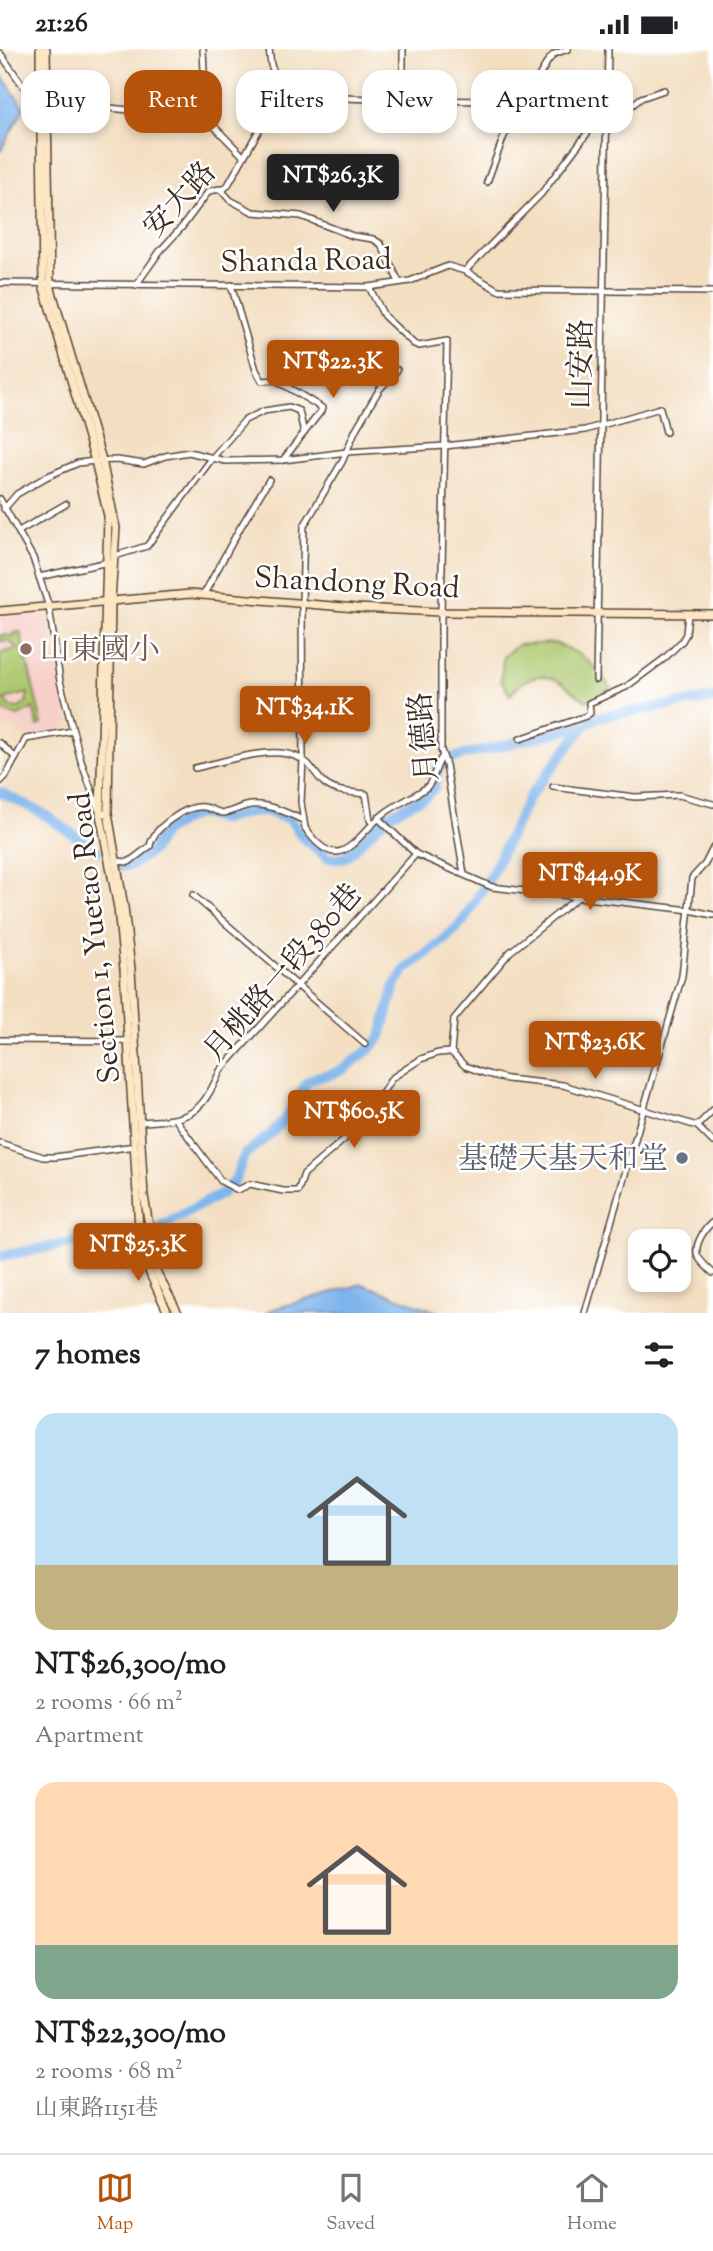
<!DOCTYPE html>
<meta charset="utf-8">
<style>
body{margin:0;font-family:"Sorts Mill Goudy","Noto Serif TC",serif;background:#f2f2f2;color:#202124;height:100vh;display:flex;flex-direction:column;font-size:26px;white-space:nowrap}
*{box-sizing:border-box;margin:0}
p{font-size:23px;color:#757577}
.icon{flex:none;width:38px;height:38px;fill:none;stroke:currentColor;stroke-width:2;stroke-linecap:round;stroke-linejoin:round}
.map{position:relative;height:1264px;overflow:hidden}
.sheet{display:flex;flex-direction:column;background:#fff;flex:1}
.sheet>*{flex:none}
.top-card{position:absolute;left:21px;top:21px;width:672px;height:63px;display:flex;gap:14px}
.controls{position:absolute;left:628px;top:1180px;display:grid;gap:14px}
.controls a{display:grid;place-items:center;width:63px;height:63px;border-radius:14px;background:#fff;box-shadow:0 4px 10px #0003;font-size:35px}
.price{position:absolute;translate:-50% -60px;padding:0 16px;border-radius:7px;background:#b45309;color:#fff;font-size:23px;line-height:46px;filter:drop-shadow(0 2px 4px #0008)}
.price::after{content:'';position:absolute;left:50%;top:42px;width:21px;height:16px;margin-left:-10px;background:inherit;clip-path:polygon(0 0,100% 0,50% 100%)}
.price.on{background:#222;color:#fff}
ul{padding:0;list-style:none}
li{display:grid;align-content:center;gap:14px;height:371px;padding:0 35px}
li span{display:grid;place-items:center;height:217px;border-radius:21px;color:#555}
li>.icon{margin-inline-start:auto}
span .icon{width:126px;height:126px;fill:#fffc;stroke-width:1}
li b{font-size:30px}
h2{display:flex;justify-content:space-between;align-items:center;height:84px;padding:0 35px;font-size:30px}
.pill{padding:0 24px;border-radius:21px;background:#fff;box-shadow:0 4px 10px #0003;font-size:24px;line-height:63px}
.pill.on{background:#b45309;color:#fff}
.status{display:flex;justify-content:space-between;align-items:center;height:49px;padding:0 35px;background:#fff;direction:ltr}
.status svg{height:19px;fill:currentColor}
.menu{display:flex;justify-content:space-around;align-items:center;height:98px;border-top:2px solid #e0e0e0;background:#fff;font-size:19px;color:#757577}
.menu a{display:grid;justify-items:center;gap:4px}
.menu .on{color:#b45309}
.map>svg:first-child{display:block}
.built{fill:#f7d0ca}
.green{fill:#adc76d;stroke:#747846;stroke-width:2;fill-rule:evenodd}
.water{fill:#7db4ec;stroke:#5c6f85;stroke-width:2}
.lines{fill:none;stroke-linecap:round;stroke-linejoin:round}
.river{stroke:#7db4ec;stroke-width:10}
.street-casing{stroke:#574536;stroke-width:8}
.secondary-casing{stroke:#574536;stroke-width:10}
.street{stroke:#fff;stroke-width:5}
.secondary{stroke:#fce6c4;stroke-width:7}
.education-dot{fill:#8d6e63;stroke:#fff;stroke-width:2.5}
.worship-dot{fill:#6b7280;stroke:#fff;stroke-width:2.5}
.labels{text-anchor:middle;stroke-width:5;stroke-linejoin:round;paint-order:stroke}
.street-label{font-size:30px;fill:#3b2a1e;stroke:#fff}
.education-label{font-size:30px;fill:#785e54;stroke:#fff;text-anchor:start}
.worship-label{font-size:30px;fill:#5b616d;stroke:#fff;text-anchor:end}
</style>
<div class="status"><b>21:26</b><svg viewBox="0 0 49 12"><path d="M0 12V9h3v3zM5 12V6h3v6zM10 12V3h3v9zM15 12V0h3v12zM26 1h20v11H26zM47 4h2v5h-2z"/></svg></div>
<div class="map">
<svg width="713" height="1264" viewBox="0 0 713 1264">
<rect width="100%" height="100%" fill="#fff"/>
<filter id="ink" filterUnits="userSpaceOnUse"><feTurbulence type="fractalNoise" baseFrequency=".0143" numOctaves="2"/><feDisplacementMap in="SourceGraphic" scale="14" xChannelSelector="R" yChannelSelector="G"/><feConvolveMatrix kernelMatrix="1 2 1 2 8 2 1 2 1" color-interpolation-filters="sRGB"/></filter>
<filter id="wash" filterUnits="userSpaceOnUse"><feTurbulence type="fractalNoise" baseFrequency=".00686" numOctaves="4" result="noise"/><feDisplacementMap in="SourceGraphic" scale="28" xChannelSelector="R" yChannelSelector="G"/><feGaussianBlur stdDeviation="1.57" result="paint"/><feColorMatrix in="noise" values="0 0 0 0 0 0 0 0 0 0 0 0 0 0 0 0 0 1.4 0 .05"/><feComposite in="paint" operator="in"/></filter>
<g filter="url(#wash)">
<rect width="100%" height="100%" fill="#f3dec1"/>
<polygon class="built" points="46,561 68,673 62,682 20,687 18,677 0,679 0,566"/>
<g class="green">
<path d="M20,583L42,675L38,677L33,659L18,667L7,664L0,657V604L17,600L10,592H0V586L14,587V584ZM28,644L26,654L19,659L10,658L4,650Z"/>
<path d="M554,594C584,604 592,614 611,639L587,652C580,649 575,644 569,639C546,621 528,624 510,646L501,631L503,608L517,596Z"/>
</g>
<g class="water">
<polygon points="0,24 24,59 0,103"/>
<polygon points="362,1235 440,1264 267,1264 270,1261"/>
</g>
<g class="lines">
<g class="river">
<polyline points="0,743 42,764 98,802"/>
<polyline points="121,817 130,817 152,802 164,783 193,766 201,765 222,771 255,762 267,763 291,771 302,788 328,809 336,810 346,808 389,766 426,747 434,739 438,719 448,710 585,676"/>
<polyline points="0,1207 88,1191 119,1199 221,1145 234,1133 245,1105 271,1085 287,1067 307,1033 316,1028 329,1026 344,1020 371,999 381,988 395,936 405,921 445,890 463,872 489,830 529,748 585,676 598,668 713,649"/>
</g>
</g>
</g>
<g filter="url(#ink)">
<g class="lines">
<g class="street-casing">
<g id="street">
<polyline points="203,0 206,69 244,108"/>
<polyline points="269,0 271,16 284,47"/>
<polyline points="0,4 33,51 206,69"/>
<polyline points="284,47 403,51 606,53"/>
<polyline points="403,51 403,0"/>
<polyline points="487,133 504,87 548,12 554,5 568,0"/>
<polyline points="222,142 230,151 253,163 301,167 353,187 373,190 381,195 399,233"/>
<polyline points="465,222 541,145 592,78 606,69 624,63 641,49 664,41"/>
<polyline points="0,234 369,238 410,232 448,217 465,222 498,241 713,243"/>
<polyline points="136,236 160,202 182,178 209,142 220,140 222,142 228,136 259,81 284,47"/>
<polyline points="231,236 256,321 262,332 276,331 322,359 321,362 283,411"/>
<polyline points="369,238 384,267 414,295 419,297 447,292 441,563 441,701 446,716 464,825"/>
<path d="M397,321L379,341L356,380L342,413L304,477L302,555L303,711L301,753L305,779C341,831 355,786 385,764C398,754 414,748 427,738C435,730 435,717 442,708"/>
<polyline points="0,450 33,509 49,558 60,632 81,712 100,765 108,764"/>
<polyline points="4,460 17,445 46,428 78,414 95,412 117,411 144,415 165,407 189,403 225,412 283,411 347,403 445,397 585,381 660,359 666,383"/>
<polyline points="19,482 66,455"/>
<polyline points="115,507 147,497 213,408 245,371 264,362 289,358 299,362 304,384"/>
<polyline points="39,528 108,513"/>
<polyline points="204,545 240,479 269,431"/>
<polyline points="596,631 608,0"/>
<polyline points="520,690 586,667 590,664 589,654 626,638 665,609 682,592 686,585 688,565"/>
<polyline points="0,694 16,709"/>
<path d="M195,719C223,713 271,696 297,708C311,713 314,725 324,734C335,744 353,743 366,745L370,771L373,774"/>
<polyline points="0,733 6,727 26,690 73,682"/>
<polyline points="553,738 635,748 679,746 713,755"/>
<polyline points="378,769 416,805 492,838 690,861 713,866"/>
<path d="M115,812L129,813L150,797C153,779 186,756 204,758C211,759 218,764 224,764C233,763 242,757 251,756C269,754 287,764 303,771"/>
<polyline points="193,846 365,995"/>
<polyline points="0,991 130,992"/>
<polyline points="451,1003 465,1017 484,1024 507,1030 563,1036 697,1077 713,1093"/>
<polyline points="451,1003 454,970 510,903 577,849"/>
<polyline points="176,1071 221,1132 238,1141 250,1135 283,1142 298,1142 304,1125 362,1075 392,1029 421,1010 438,1004 451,1003"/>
<path d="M141,1073C189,1070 200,1068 220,1022L416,805"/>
<polyline points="697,1077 713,1061"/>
<polyline points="0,1094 43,1108 55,1108 135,1097"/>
<path d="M713,1173C705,1179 695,1194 697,1205C699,1212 708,1219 713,1224"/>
<polyline points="585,1264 682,927 692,829 705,815 713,799"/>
</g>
</g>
<g class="secondary-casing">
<g id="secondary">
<polyline points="40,0 43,236 95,412 108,467 100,765 118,859 124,920 139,1180 150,1225 168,1264"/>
<polyline points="46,0 50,236 102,411 116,479 111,551 108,764 124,858 131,920 144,1147 157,1224 178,1264"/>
<polyline points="0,562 190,545 356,559 441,563 713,565"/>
</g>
</g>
<use href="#street" class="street"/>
<use href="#secondary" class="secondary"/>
</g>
</g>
<circle class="education-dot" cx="26" cy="600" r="7"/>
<circle class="worship-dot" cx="682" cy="1109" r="7"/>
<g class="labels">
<g class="street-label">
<text transform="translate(179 150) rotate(-47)" y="10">安大路</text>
<text transform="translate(306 211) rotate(-1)" y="10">Shanda Road</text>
<text transform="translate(580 315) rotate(-89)" y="10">山安路</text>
<text transform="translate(357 533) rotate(3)" y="10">Shandong Road</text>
<text transform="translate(423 688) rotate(-95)" y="10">月德路</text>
<text transform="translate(94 889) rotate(-96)" y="10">Section 1, Yuetao Road</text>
<text transform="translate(282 923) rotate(-49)" y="10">月桃路一段380巷</text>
</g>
<g class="education-label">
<text x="40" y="610">山東國小</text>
</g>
<g class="worship-label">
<text x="668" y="1119">基礎天基天和堂</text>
</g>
</g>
</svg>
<div class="controls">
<a><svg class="icon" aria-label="locate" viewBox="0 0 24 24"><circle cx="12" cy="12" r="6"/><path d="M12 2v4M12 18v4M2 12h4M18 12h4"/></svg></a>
</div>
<b class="price on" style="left:333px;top:165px">NT$26.3K</b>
<b class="price" style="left:333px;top:351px">NT$22.3K</b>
<b class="price" style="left:305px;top:697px">NT$34.1K</b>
<b class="price" style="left:590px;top:863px">NT$44.9K</b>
<b class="price" style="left:595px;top:1032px">NT$23.6K</b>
<b class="price" style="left:354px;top:1101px">NT$60.5K</b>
<b class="price" style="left:138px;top:1234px">NT$25.3K</b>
<div class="top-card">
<a class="pill">Buy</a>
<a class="pill on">Rent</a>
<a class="pill">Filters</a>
<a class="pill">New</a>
<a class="pill">Apartment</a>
</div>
</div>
<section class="sheet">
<h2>7 homes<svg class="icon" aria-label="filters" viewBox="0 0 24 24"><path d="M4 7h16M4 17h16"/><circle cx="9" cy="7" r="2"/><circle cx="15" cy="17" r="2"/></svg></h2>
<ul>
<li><span style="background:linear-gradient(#bfe0f5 70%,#c2b280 0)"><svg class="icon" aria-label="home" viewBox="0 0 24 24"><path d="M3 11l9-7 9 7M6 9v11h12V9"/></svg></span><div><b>NT$26,300/mo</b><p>2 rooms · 66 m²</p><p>Apartment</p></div></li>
<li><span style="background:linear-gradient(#ffd9b3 75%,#7fa58c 0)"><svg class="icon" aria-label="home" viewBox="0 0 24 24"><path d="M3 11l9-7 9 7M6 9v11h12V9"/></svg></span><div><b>NT$22,300/mo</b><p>2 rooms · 68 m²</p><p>山東路1151巷</p></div></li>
</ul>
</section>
<nav class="menu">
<a class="on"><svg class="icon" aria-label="map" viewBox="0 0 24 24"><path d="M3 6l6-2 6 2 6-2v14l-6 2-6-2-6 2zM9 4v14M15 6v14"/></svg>Map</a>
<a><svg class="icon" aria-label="saved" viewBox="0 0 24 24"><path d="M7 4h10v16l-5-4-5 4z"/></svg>Saved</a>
<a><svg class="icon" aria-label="home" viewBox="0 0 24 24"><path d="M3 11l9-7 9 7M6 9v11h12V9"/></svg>Home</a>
</nav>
